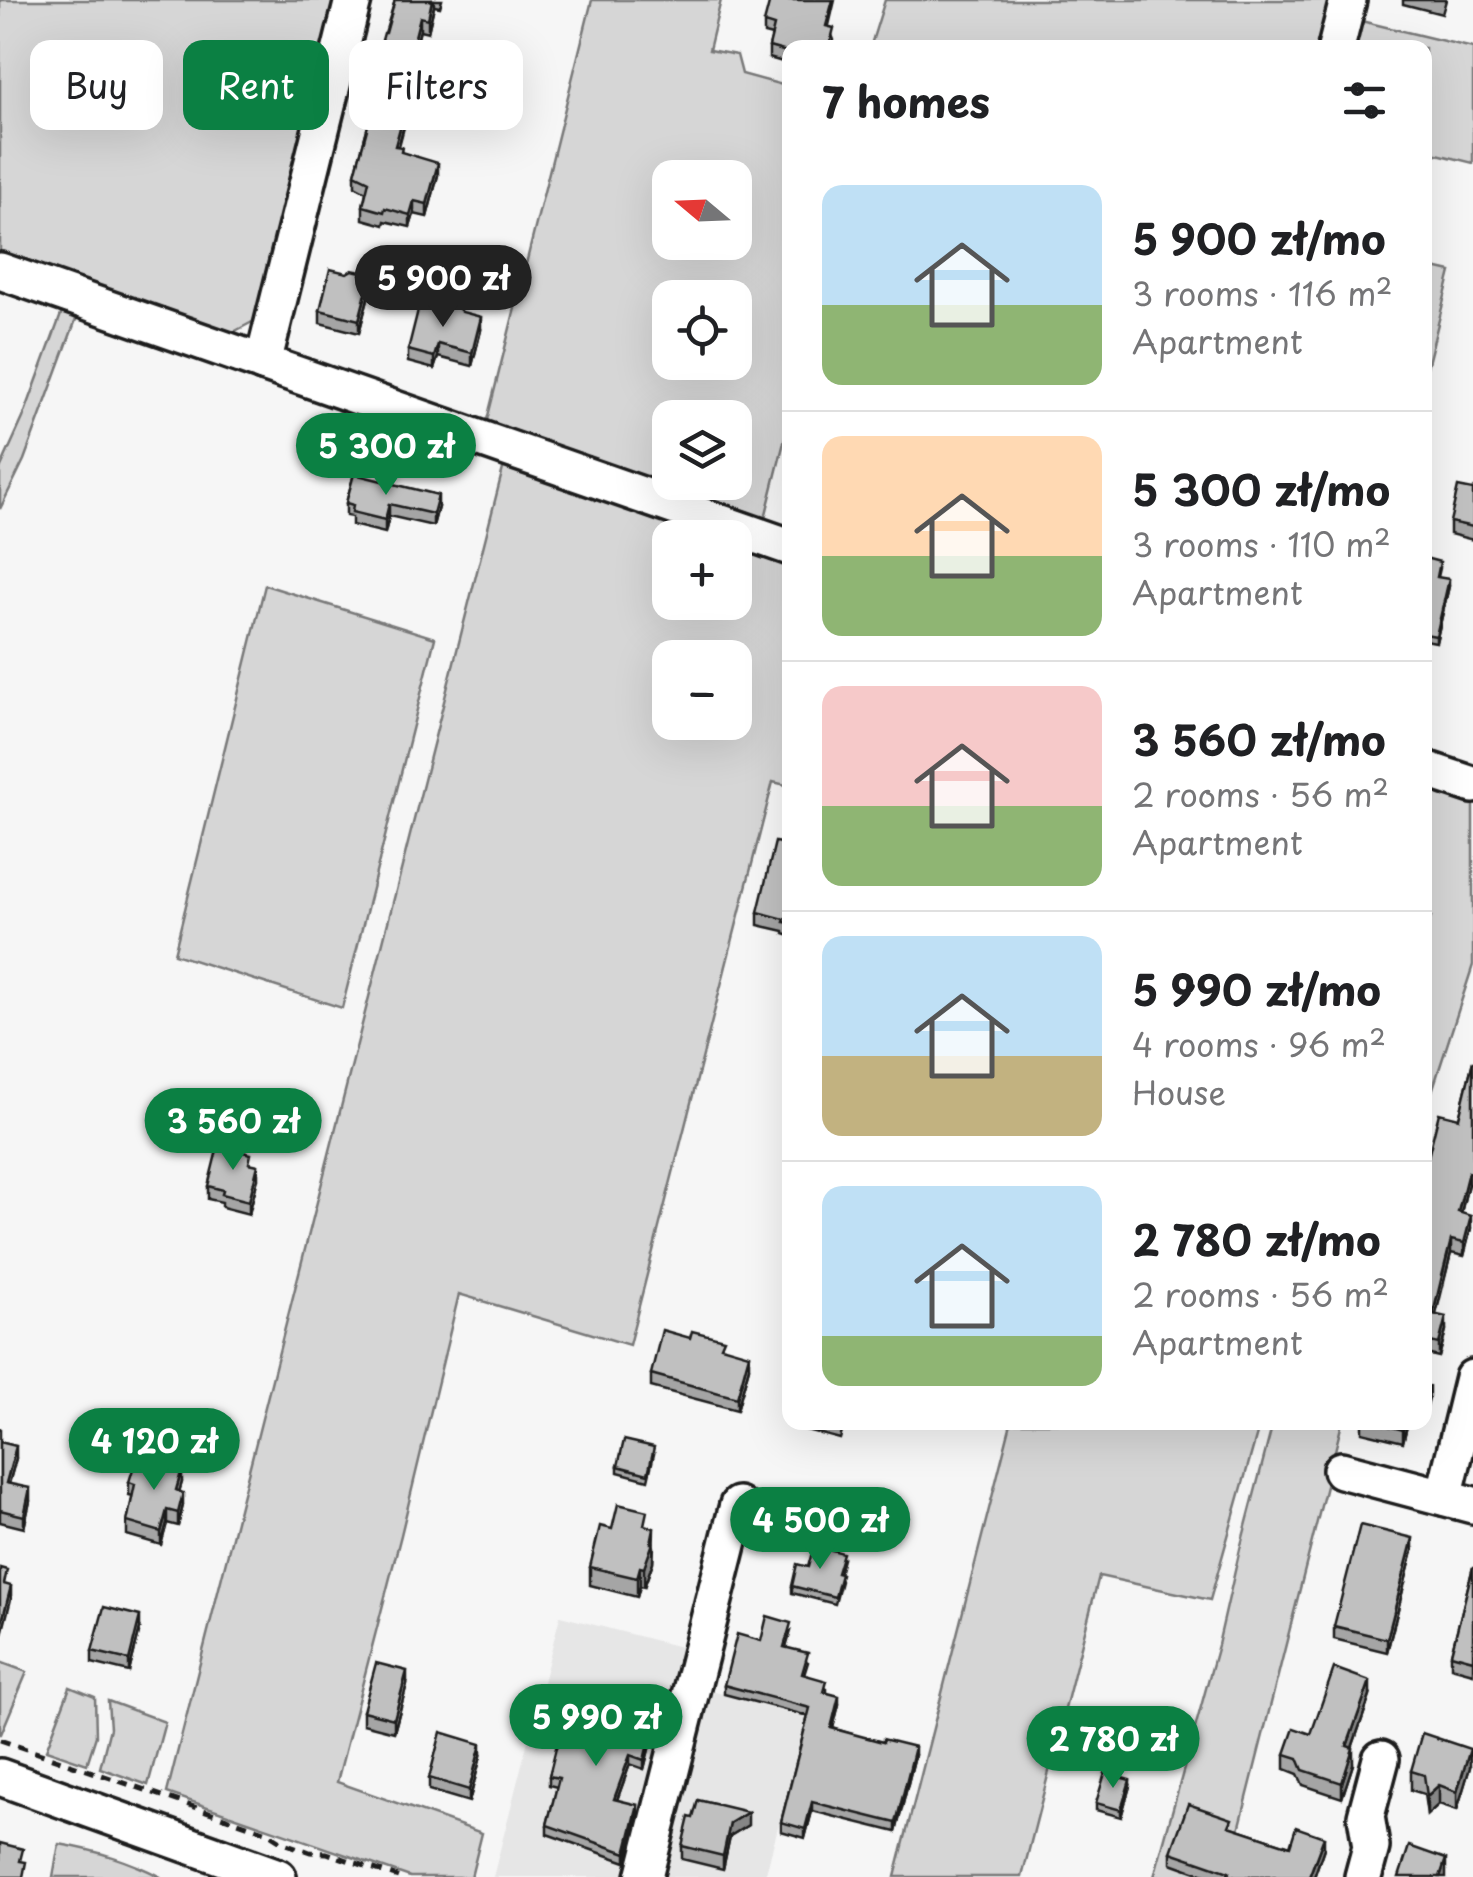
<!DOCTYPE html>
<meta charset="utf-8">
<style>
body{margin:0;font-family:"Playpen Sans",sans-serif;background:#f6f6f6;color:#202124;height:100vh;display:flex;flex-direction:column;font-size:38px;white-space:nowrap}
*{box-sizing:border-box;margin:0}
p{font-size:32px;color:#757577}
.icon{flex:none;width:55px;height:55px;fill:none;stroke:currentColor;stroke-width:2;stroke-linecap:round;stroke-linejoin:round}
.map{position:relative;flex:1;overflow:hidden}
.drawer{position:absolute;left:782px;top:40px;width:650px;height:1390px;display:flex;flex-direction:column;background:#fff;border-radius:20px;box-shadow:0 10px 40px #0002}
.drawer>*{flex:none}
.top-card{position:absolute;left:30px;top:40px;width:602px;height:90px;display:flex;gap:20px}
.needle{width:65px;rotate:289deg}
.controls{position:absolute;left:652px;top:160px;display:grid;gap:20px}
.controls a{display:grid;place-items:center;width:100px;height:100px;border-radius:20px;background:#fff;box-shadow:0 10px 40px #0002;font-size:50px}
.price{position:absolute;translate:-50% -85px;padding:0 22px;border-radius:35px;background:#0b8043;color:#fff;font-size:32px;line-height:65px;filter:drop-shadow(0 2px 5px #0008)}
.price::after{content:'';position:absolute;left:50%;top:60px;width:30px;height:22px;margin-left:-15px;background:inherit;clip-path:polygon(0 0,100% 0,50% 100%)}
.price.current{background:#222;color:#fff}
ul{padding:0;list-style:none}
li{display:flex;align-items:center;gap:30px;height:250px;padding:0 40px}
li+li{border-top:2px solid #e0e0e0}
li span{display:grid;place-items:center;flex:none;width:280px;height:200px;border-radius:20px;color:#555}
li>.icon{margin-inline-start:auto}
span .icon{width:120px;height:120px;fill:#fffc;stroke-width:1}
li b{font-size:42px}
h2{display:flex;justify-content:space-between;align-items:center;height:120px;padding:0 40px;font-size:42px}
.pill{padding:0 35px;border-radius:20px;background:#fff;box-shadow:0 10px 40px #0002;font-size:35px;line-height:90px}
.pill.current{background:#0b8043;color:#fff}
.map>svg:first-child{display:block}
.built{fill:#e6e6e6}
.green{fill:#d6d6d6;stroke:#797979;stroke-width:2.5;fill-rule:evenodd}
.lines{fill:none;stroke-linecap:round;stroke-linejoin:round}
.minor-casing{stroke:#1c1c1c;stroke-width:42}
.path{stroke:#1c1c1c;stroke-width:5;stroke-dasharray:10 8;stroke-linecap:butt}
.minor{stroke:#fff;stroke-width:35}
.wall{fill:#a5a5a5;stroke:#1c1c1c;stroke-width:2.5}
.shaded-wall{fill:#868686;stroke:#1c1c1c;stroke-width:2.5}
.building{fill:#c0c0c0;stroke:#1c1c1c;stroke-width:2.5}
</style>
<div class="map">
<svg width="1473" height="1877" viewBox="0 0 1473 1877">
<rect width="100%" height="100%" fill="#f6f6f6"/>
<filter id="ink" filterUnits="userSpaceOnUse"><feTurbulence type="fractalNoise" baseFrequency=".01" numOctaves="2"/><feDisplacementMap in="SourceGraphic" scale="20" xChannelSelector="R" yChannelSelector="G"/><feConvolveMatrix kernelMatrix="1 2 1 2 8 2 1 2 1" color-interpolation-filters="sRGB"/></filter>
<g filter="url(#ink)">
<g class="built">
<polygon points="560,1616 696,1651 637,1877 493,1877"/>
<polygon points="703,1689 807,1715 765,1877 655,1877"/>
</g>
<g class="green">
<polygon points="0,0 338,0 256,320 226,336 0,254"/>
<path d="M592,0H721L709,50L737,55L742,74L790,87V418L762,530L485,428ZM670,178H735V242H670ZM670,298H735V362H670ZM670,418H735V482H670Z"/>
<polygon points="885,0 1332,0 1319,47 870,48"/>
<polygon points="1357,20 1473,48 1473,163 1425,151 1425,48 1350,48"/>
<polygon points="1425,266 1451,272 1425,375"/>
<polygon points="63,309 78,314 24,460 0,509 0,469 23,418"/>
<path d="M505,461L725,537L670,538V602H735V541L790,560V786L773,782L629,1345L459,1294L401,1535L337,1782L482,1833L471,1877H410L167,1793ZM670,658H735V722H670Z"/>
<polygon points="265,585 435,638 342,1008 174,954"/>
<polygon points="1425,783 1473,800 1473,965 1425,1113 1425,934 1431,917 1425,915"/>
<polygon points="1011,1423 1260,1423 1210,1600 1099,1576 1022,1877 895,1877"/>
<polygon points="1273,1423 1342,1423 1227,1877 1154,1877 1218,1645 1240,1549"/>
<polygon points="0,1662 27,1672 1,1734 0,1734"/>
<polygon points="70,1687 95,1697 96,1736 87,1764 46,1750"/>
<polygon points="108,1701 165,1722 148,1785 100,1768 110,1728"/>
<path d="M59,1844C95,1850 128,1860 161,1877H53Z"/>
</g>
<g class="lines">
<g class="minor-casing">
<g id="minor">
<polyline points="1336,48 1348,0"/>
<polyline points="0,271 790,547"/>
<polyline points="263,363 353,0"/>
<polyline points="1425,769 1473,785"/>
<polyline points="1341,1470 1473,1505"/>
<polyline points="1444,1497 1473,1378"/>
<polyline points="0,1777 278,1877"/>
<polyline points="644,1877 738,1505"/>
<polyline points="1363,1877 1371,1847 1366,1816 1381,1759"/>
</g>
</g>
<polyline class="path" points="0,1740 267,1832 284,1843 310,1852 327,1853 398,1877"/>
<use href="#minor" class="minor"/>
</g>
<g class="wall">
<polygon points="395,0 442,0 440,7 434,6 428,32 420,30 410,68 416,82 399,146 402,153 438,175 427,217 414,214 410,227 385,221 384,225 363,219 363,206 366,192 355,186 355,174 372,111 363,108 363,96 372,76"/>
<polygon points="1403,0 1446,0 1442,14 1403,4"/>
<polygon points="764,23 829,27 834,40 832,48 790,48 790,68 786,67 786,63 769,58 769,47 772,36 764,34"/>
<polygon points="371,287 359,333 320,323 320,310"/>
<polygon points="481,330 472,366 438,357 434,369 408,362 408,350"/>
<polygon points="354,474 438,507 433,526 389,516 385,533 352,525 352,517 346,516 346,503"/>
<polygon points="1473,490 1473,540 1450,534 1450,522"/>
<polygon points="1425,558 1440,568 1438,577 1449,586 1436,642 1425,640"/>
<polygon points="790,845 790,936 784,934 784,931 758,925 758,912"/>
<polygon points="1473,1061 1473,1185 1468,1184 1461,1213 1471,1228 1464,1256 1451,1253 1435,1315 1446,1330 1439,1357 1426,1354 1425,1358 1425,1169 1459,1118"/>
<polygon points="251,1164 258,1178 249,1214 222,1207 222,1202 208,1199 208,1186"/>
<polygon points="724,1347 749,1367 737,1410 651,1387 651,1374"/>
<polygon points="791,1422 845,1422 840,1439 791,1426"/>
<polygon points="1362,1422 1408,1422 1403,1442 1362,1432"/>
<polygon points="0,1427 0,1442 16,1458 9,1483 30,1501 24,1528 0,1522"/>
<polygon points="654,1454 648,1480 618,1472 618,1466"/>
<polygon points="166,1464 182,1482 179,1491 183,1505 178,1526 167,1523 161,1545 127,1535 127,1522 133,1496 129,1495 129,1482"/>
<polygon points="647,1526 654,1547 653,1562 644,1587 640,1586 637,1597 590,1585 590,1567 612,1529"/>
<polygon points="1413,1551 1387,1652 1334,1639 1334,1626"/>
<polygon points="843,1559 839,1574 841,1581 835,1604 792,1593 792,1586 808,1567"/>
<polygon points="1473,1567 1473,1673 1451,1667 1451,1654"/>
<polygon points="140,1629 129,1672 92,1663 92,1651"/>
<polygon points="791,1631 786,1648 808,1662 804,1675 827,1689 827,1693 839,1704 833,1728 915,1755 896,1832 812,1811 805,1838 781,1831 781,1822 808,1716 724,1694 724,1685 761,1641"/>
<polygon points="407,1684 394,1732 363,1724 363,1711"/>
<polygon points="573,1693 597,1699 650,1720 647,1731 651,1741 644,1769 630,1764 617,1800 638,1814 626,1862 547,1834 547,1825 557,1787 549,1785 549,1776"/>
<polygon points="1370,1696 1352,1748 1353,1764 1342,1798 1303,1785 1298,1774 1285,1769 1285,1754 1311,1734"/>
<polygon points="481,1756 469,1802 429,1790 429,1778"/>
<polygon points="1470,1767 1457,1810 1439,1804 1427,1815 1424,1794 1411,1790 1411,1771"/>
<polygon points="1130,1786 1121,1817 1096,1810 1096,1803"/>
<polygon points="748,1825 730,1836 723,1869 682,1859 682,1846"/>
<polygon points="1232,1827 1290,1846 1324,1848 1314,1877 1210,1877 1171,1863 1171,1852"/>
</g>
<g class="shaded-wall">
<polygon points="432,0 434,0 434,6 428,32 428,19"/>
<polygon points="833,0 835,0 826,38 826,26"/>
<polygon points="420,17 420,30 407,80 407,68"/>
<polygon points="416,70 416,82 395,158 395,146"/>
<polygon points="438,163 438,175 427,217 427,204"/>
<polygon points="414,201 414,214 410,227 410,215"/>
<polygon points="371,274 371,287 359,333 359,320"/>
<polygon points="481,317 481,330 472,366 472,353"/>
<polygon points="438,344 438,357 434,369 434,357"/>
<polygon points="438,495 438,507 433,526 433,514"/>
<polygon points="389,504 389,516 385,533 385,520"/>
<polygon points="1449,579 1449,586 1436,642 1436,636"/>
<polygon points="258,1165 258,1178 249,1214 249,1201"/>
<polygon points="1468,1172 1468,1184 1458,1225 1458,1212"/>
<polygon points="1471,1216 1471,1228 1464,1256 1464,1243"/>
<polygon points="1451,1240 1451,1253 1433,1327 1433,1314"/>
<polygon points="1446,1317 1446,1330 1439,1357 1439,1344"/>
<polygon points="749,1354 749,1367 737,1410 737,1398"/>
<polygon points="1429,1385 1429,1398 1425,1413 1425,1400"/>
<polygon points="1405,1422 1408,1422 1403,1442 1403,1430"/>
<polygon points="16,1446 16,1458 6,1495 6,1483"/>
<polygon points="182,1469 182,1482 176,1503 176,1490"/>
<polygon points="30,1488 30,1501 24,1528 24,1516"/>
<polygon points="183,1493 183,1505 178,1526 178,1513"/>
<polygon points="167,1510 167,1523 161,1545 161,1532"/>
<polygon points="654,1528 653,1562 644,1587 644,1568"/>
<polygon points="1413,1538 1413,1551 1387,1652 1387,1639"/>
<polygon points="640,1567 640,1586 637,1597 637,1578"/>
<polygon points="11,1586 11,1599 0,1642 0,1629"/>
<polygon points="140,1616 140,1629 129,1672 129,1660"/>
<polygon points="407,1671 407,1684 394,1732 394,1719"/>
<polygon points="1370,1681 1370,1696 1347,1762 1347,1746"/>
<polygon points="839,1696 839,1704 831,1736 831,1728"/>
<polygon points="651,1732 651,1741 644,1769 644,1760"/>
<polygon points="481,1744 481,1756 469,1802 469,1790"/>
<polygon points="915,1747 915,1755 896,1832 896,1823"/>
<polygon points="1353,1748 1353,1764 1342,1798 1342,1783"/>
<polygon points="1470,1749 1470,1767 1457,1810 1457,1792"/>
<polygon points="630,1755 630,1764 614,1808 614,1799"/>
<polygon points="1130,1780 1130,1786 1121,1817 1121,1810"/>
<polygon points="1439,1785 1439,1804 1427,1815 1427,1796"/>
<polygon points="812,1802 812,1811 805,1838 805,1829"/>
<polygon points="638,1805 638,1814 626,1862 626,1853"/>
<polygon points="748,1812 748,1825 730,1836 723,1869 723,1856 730,1823"/>
<polygon points="1324,1837 1324,1848 1314,1877 1309,1877"/>
<polygon points="1446,1859 1446,1877 1440,1877"/>
</g>
<g class="building">
<polygon points="395,0 432,0 428,19 420,17 407,68 416,70 395,146 402,147 401,152 438,163 427,204 414,201 410,215 385,208 384,212 363,206 369,181 355,174 375,99 363,96 369,75 372,76 384,33 386,33"/>
<polygon points="770,0 833,0 826,26 834,28 829,48 790,48 790,57 786,56 787,52 769,47 774,26 764,23"/>
<polygon points="330,269 347,273 352,270 371,274 359,320 320,310"/>
<polygon points="420,302 444,308 445,304 458,308 462,312 481,317 472,353 438,344 434,357 408,350"/>
<polygon points="354,474 438,495 433,514 389,504 385,520 352,512 353,505 346,503"/>
<polygon points="1458,487 1473,490 1473,527 1450,522"/>
<polygon points="1425,558 1440,562 1437,577 1449,579 1436,636 1425,634"/>
<polygon points="775,842 790,845 790,923 784,922 785,919 758,912"/>
<polygon points="1473,1061 1473,1173 1468,1172 1458,1212 1471,1216 1464,1243 1451,1240 1441,1280 1433,1314 1446,1317 1439,1344 1426,1341 1425,1345 1425,1169 1439,1113 1459,1118"/>
<polygon points="218,1146 251,1154 249,1163 258,1165 249,1201 222,1194 223,1190 208,1186"/>
<polygon points="662,1330 690,1338 692,1331 724,1339 721,1346 749,1354 737,1398 651,1374"/>
<polygon points="1374,1422 1405,1422 1403,1430"/>
<polygon points="624,1440 654,1447 648,1474 618,1466"/>
<polygon points="0,1442 16,1446 6,1483 30,1488 24,1516 0,1510"/>
<polygon points="160,1455 166,1464 182,1469 176,1490 183,1493 178,1513 167,1510 161,1532 127,1522 135,1484 129,1482 137,1456 151,1460"/>
<polygon points="618,1504 647,1511 644,1525 654,1528 651,1543 653,1543 644,1568 640,1567 637,1578 590,1567 600,1526 612,1529"/>
<polygon points="1360,1525 1413,1538 1387,1639 1334,1626"/>
<polygon points="814,1545 843,1553 837,1573 841,1574 835,1597 792,1586 797,1564 808,1567"/>
<polygon points="1473,1567 1473,1660 1451,1654"/>
<polygon points="0,1568 7,1570 4,1584 11,1586 0,1629"/>
<polygon points="104,1607 140,1616 129,1660 92,1651"/>
<polygon points="767,1616 791,1623 784,1647 808,1653 802,1674 827,1681 824,1692 839,1696 831,1728 883,1742 883,1739 915,1747 896,1823 812,1802 805,1829 781,1822 810,1708 724,1685 737,1634 761,1641"/>
<polygon points="376,1663 407,1671 394,1719 363,1711"/>
<polygon points="1334,1668 1370,1681 1347,1746 1353,1748 1342,1783 1303,1770 1298,1758 1285,1754 1294,1728 1311,1734"/>
<polygon points="574,1689 597,1695 597,1698 650,1711 645,1731 651,1732 644,1760 630,1755 614,1799 638,1805 626,1853 547,1825 559,1778 549,1776 570,1692 573,1693"/>
<polygon points="441,1732 481,1744 469,1790 429,1778"/>
<polygon points="1422,1733 1470,1749 1457,1792 1439,1785 1427,1796 1424,1775 1411,1771"/>
<polygon points="1105,1773 1130,1780 1121,1810 1096,1803"/>
<polygon points="698,1800 748,1812 730,1823 723,1856 682,1846 689,1817 693,1818"/>
<polygon points="1188,1804 1232,1819 1229,1826 1290,1846 1296,1827 1324,1837 1309,1877 1235,1877 1228,1875 1229,1872 1171,1852"/>
<polygon points="0,1843 23,1849 20,1861 26,1862 23,1877 0,1877"/>
<polygon points="1409,1846 1446,1859 1440,1877 1399,1877"/>
</g>
</g>
</svg>
<div class="controls">
<a><svg class="needle" viewBox="-14 -14 28 28"><path d="M0-13l5 13h-10z" fill="#e53935"/><path d="M0 13l5-13h-10z" fill="#757577"/></svg></a>
<a><svg class="icon" aria-label="locate" viewBox="0 0 24 24"><circle cx="12" cy="12" r="6"/><path d="M12 2v4M12 18v4M2 12h4M18 12h4"/></svg></a>
<a><svg class="icon" aria-label="layers" viewBox="0 0 24 24"><path d="M12 4l9 5-9 5-9-5zM3 14l9 5 9-5"/></svg></a>
<a>+</a>
<a>−</a>
</div>
<b class="price current" style="left:443px;top:330px">5 900 zł</b>
<b class="price" style="left:386px;top:498px">5 300 zł</b>
<b class="price" style="left:233px;top:1173px">3 560 zł</b>
<b class="price" style="left:154px;top:1493px">4 120 zł</b>
<b class="price" style="left:820px;top:1572px">4 500 zł</b>
<b class="price" style="left:596px;top:1769px">5 990 zł</b>
<b class="price" style="left:1113px;top:1791px">2 780 zł</b>
<div class="top-card">
<a class="pill">Buy</a>
<a class="pill current">Rent</a>
<a class="pill">Filters</a>
</div>
<section class="drawer">
<h2>7 homes<svg class="icon" aria-label="filters" viewBox="0 0 24 24"><path d="M4 7h16M4 17h16"/><circle cx="9" cy="7" r="2"/><circle cx="15" cy="17" r="2"/></svg></h2>
<ul>
<li><span style="background:linear-gradient(#bfe0f5 60%,#8fb573 0)"><svg class="icon" aria-label="home" viewBox="0 0 24 24"><path d="M3 11l9-7 9 7M6 9v11h12V9"/></svg></span><div><b>5 900 zł/mo</b><p>3 rooms · 116 m²</p><p>Apartment</p></div></li>
<li><span style="background:linear-gradient(#ffd9b3 60%,#8fb573 0)"><svg class="icon" aria-label="home" viewBox="0 0 24 24"><path d="M3 11l9-7 9 7M6 9v11h12V9"/></svg></span><div><b>5 300 zł/mo</b><p>3 rooms · 110 m²</p><p>Apartment</p></div></li>
<li><span style="background:linear-gradient(#f6c9c9 60%,#8fb573 0)"><svg class="icon" aria-label="home" viewBox="0 0 24 24"><path d="M3 11l9-7 9 7M6 9v11h12V9"/></svg></span><div><b>3 560 zł/mo</b><p>2 rooms · 56 m²</p><p>Apartment</p></div></li>
<li><span style="background:linear-gradient(#bfe0f5 60%,#c2b280 0)"><svg class="icon" aria-label="home" viewBox="0 0 24 24"><path d="M3 11l9-7 9 7M6 9v11h12V9"/></svg></span><div><b>5 990 zł/mo</b><p>4 rooms · 96 m²</p><p>House</p></div></li>
<li><span style="background:linear-gradient(#bfe0f5 75%,#8fb573 0)"><svg class="icon" aria-label="home" viewBox="0 0 24 24"><path d="M3 11l9-7 9 7M6 9v11h12V9"/></svg></span><div><b>2 780 zł/mo</b><p>2 rooms · 56 m²</p><p>Apartment</p></div></li>
</ul>
</section>
</div>
